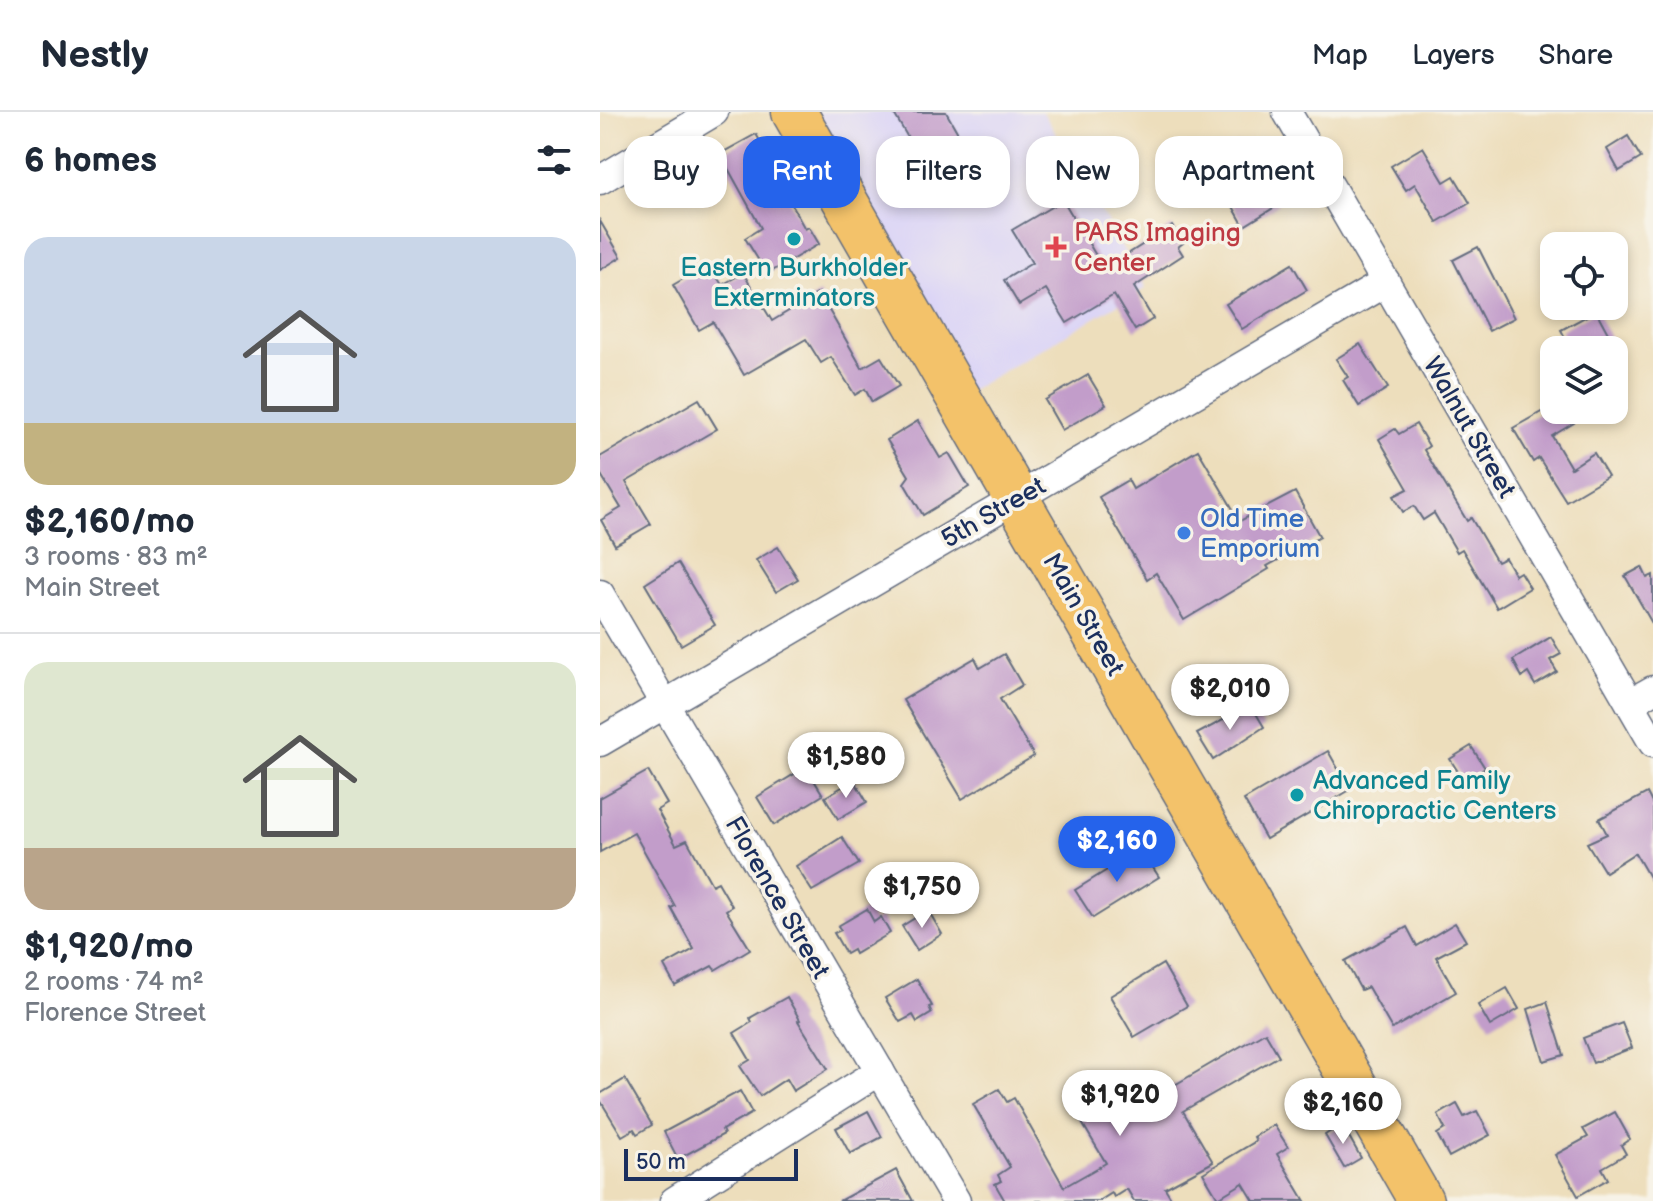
<!DOCTYPE html>
<meta charset="utf-8">
<style>
body{margin:0;font-family:"Balsamiq Sans",sans-serif;background:#f6f6f7;color:#1f2937;height:100vh;display:flex;flex-direction:column;font-size:30px;white-space:nowrap}
*{box-sizing:border-box;margin:0}
p{font-size:26px;color:#747a83}
.icon{flex:none;width:44px;height:44px;fill:none;stroke:currentColor;stroke-width:2;stroke-linecap:round;stroke-linejoin:round}
.map{position:relative;flex:1;overflow:hidden}
.drawer{display:flex;flex-direction:column;background:#fff;width:600px}
.drawer>*{flex:none}
.top-card{position:absolute;left:24px;top:24px;width:760px;height:72px;display:flex;gap:16px}
.fabs{position:absolute;left:940px;top:120px;display:grid;gap:16px}
.fabs a{display:grid;place-items:center;width:88px;height:88px;border-radius:16px;background:#fff;box-shadow:0 4px 12px #0003;font-size:40px}
.scale{position:absolute;left:24px;bottom:20px;width:174px;box-sizing:border-box;padding-left:8px;border:4px solid #1b2f5e;border-top:0;font-size:22px;line-height:28px;white-space:nowrap;color:#1b2f5e;-webkit-text-stroke:6px #f7f3e8;paint-order:stroke}
.price{position:absolute;translate:-50% -68px;padding:0 18px;border-radius:28px;background:#fff;color:#222;font-size:26px;line-height:52px;filter:drop-shadow(0 2px 4px #0008)}
.price::after{content:'';position:absolute;left:50%;top:48px;width:24px;height:18px;margin-left:-12px;background:inherit;clip-path:polygon(0 0,100% 0,50% 100%)}
.price.on{background:#2563eb;color:#fff}
ul{padding:0;list-style:none}
li{display:grid;align-content:center;gap:16px;height:424px;padding:0 24px}
li+li{border-top:2px solid #e0e1e3}
li span{display:grid;place-items:center;height:248px;border-radius:24px;color:#555}
li>.icon{margin-inline-start:auto}
span .icon{width:144px;height:144px;fill:#fffc;stroke-width:1}
li b{font-size:34px}
h2{display:flex;justify-content:space-between;align-items:center;height:96px;padding:0 24px;font-size:34px}
.chip{padding:0 28px;border-radius:24px;background:#fff;box-shadow:0 4px 12px #0003;font-size:28px;line-height:72px}
.chip.on{background:#2563eb;color:#fff}
header{display:flex;align-items:center;gap:48px;box-sizing:border-box;height:112px;padding:0 40px;background:#fff;border-bottom:2px solid #e0e1e3}
header strong{font-size:38px}
nav{display:flex;gap:44px;margin-inline-start:auto;font-size:28px}
main{display:flex;flex:1;min-height:0}
.map>svg:first-child{display:block}
.built{fill:#dcd5f6}
.building{fill:#c29dca}
.lines{fill:none;stroke-linecap:round;stroke-linejoin:round}
.minor-casing{stroke:#646c7f;stroke-width:31}
.primary-casing{stroke:#646c7f;stroke-width:47}
.minor{stroke:#fff;stroke-width:28}
.primary{stroke:#f3c26a;stroke-width:44}
.culture-dot{fill:#0f9aa8;stroke:#f7f3e8;stroke-width:3}
.health-dot{fill:#e0444e;stroke:#f7f3e8;stroke-width:3}
.shop-dot{fill:#3f7fe0;stroke:#f7f3e8;stroke-width:3}
.labels{text-anchor:middle;stroke-width:7;stroke-linejoin:round;paint-order:stroke}
.health-label{font-size:26px;fill:#be3a42;stroke:#f7f3e8;text-anchor:start}
.culture-label{font-size:26px;fill:#0d838f;stroke:#f7f3e8}
.street-label{font-size:26px;fill:#1b2f5e;stroke:#f7f3e8}
.shop-label{font-size:26px;fill:#366cbe;stroke:#f7f3e8;text-anchor:start}
</style>
<header>
<strong>Nestly</strong>
<nav><a>Map</a><a>Layers</a><a>Share</a></nav>
</header>
<main>
<section class="drawer">
<h2>6 homes<svg class="icon" aria-label="filters" viewBox="0 0 24 24"><path d="M4 7h16M4 17h16"/><circle cx="9" cy="7" r="2"/><circle cx="15" cy="17" r="2"/></svg></h2>
<ul>
<li><span style="background:linear-gradient(#c9d6e8 75%,#c2b280 0)"><svg class="icon" aria-label="home" viewBox="0 0 24 24"><path d="M3 11l9-7 9 7M6 9v11h12V9"/></svg></span><div><b>$2,160/mo</b><p>3 rooms · 83 m²</p><p>Main Street</p></div></li>
<li><span style="background:linear-gradient(#dfe7d0 75%,#b9a48a 0)"><svg class="icon" aria-label="home" viewBox="0 0 24 24"><path d="M3 11l9-7 9 7M6 9v11h12V9"/></svg></span><div><b>$1,920/mo</b><p>2 rooms · 74 m²</p><p>Florence Street</p></div></li>
</ul>
</section>
<div class="map">
<svg width="1053" height="1089" viewBox="0 0 1053 1089">
<rect width="100%" height="100%" fill="#f7f3e8"/>
<filter id="ink" filterUnits="userSpaceOnUse"><feTurbulence type="fractalNoise" baseFrequency=".0125" numOctaves="2"/><feDisplacementMap in="SourceGraphic" scale="16" xChannelSelector="R" yChannelSelector="G"/><feConvolveMatrix kernelMatrix="1 2 1 2 8 2 1 2 1" color-interpolation-filters="sRGB"/></filter>
<filter id="wash" filterUnits="userSpaceOnUse"><feTurbulence type="fractalNoise" baseFrequency=".006" numOctaves="4" result="noise"/><feDisplacementMap in="SourceGraphic" scale="32" xChannelSelector="R" yChannelSelector="G"/><feGaussianBlur stdDeviation="1.8" result="paint"/><feColorMatrix in="noise" values="0 0 0 0 0 0 0 0 0 0 0 0 0 0 0 0 0 1.4 0 .05"/><feComposite in="paint" operator="in"/></filter>
<g filter="url(#wash)">
<rect width="100%" height="100%" fill="#eddebc"/>
<polygon class="built" points="194,0 443,0 546,176 359,285"/>
<g id="blocks">
<g class="building">
<polygon points="293,0 346,0 363,30 324,53"/>
<polygon points="156,22 190,81 186,83 205,117 209,115 219,132 167,162 145,126 161,116 120,42"/>
<polygon points="1028,24 1041,46 1019,59 1007,37"/>
<polygon points="648,29 678,93 644,114 626,82 621,84 604,50 638,30 640,33"/>
<polygon points="823,35 844,70 854,64 870,91 837,110 815,72 806,78 791,54"/>
<polygon points="463,88 504,157 572,114 583,131 578,135 583,143 534,175 553,207 535,218 514,183 467,211 446,177 419,193 404,168 432,151 412,118"/>
<polygon points="0,109 21,145 0,158"/>
<polygon points="878,135 914,206 889,219 853,148"/>
<polygon points="109,152 122,173 143,161 172,209 219,181 262,256 281,245 299,274 272,290 265,277 255,283 231,245 221,251 206,227 144,263 113,210 99,218 73,173"/>
<polygon points="692,152 707,178 642,217 626,192"/>
<polygon points="996,199 1017,238 972,238 961,218"/>
<polygon points="760,232 788,276 759,294 743,268 748,265 736,247"/>
<polygon points="488,263 506,293 462,318 445,288"/>
<polygon points="99,287 117,317 26,370 51,412 15,433 1,408 21,396 0,361 0,345"/>
<polygon points="945,298 967,298 974,311 952,324 971,356 994,341 1008,364 966,389 939,346 933,350 913,316"/>
<polygon points="318,309 340,346 349,341 369,375 323,403 304,371 309,364 287,328"/>
<polygon points="816,312 829,334 824,338 867,409 871,406 897,450 905,446 915,463 920,460 930,476 897,496 862,437 857,440 834,401 823,408 814,394 803,400 794,384 808,377 779,327 795,317 799,322"/>
<polygon points="598,338 640,409 695,380 720,425 667,454 669,457 584,508 556,461 547,467 499,385 528,368 533,377"/>
<polygon points="178,435 198,467 176,480 156,448"/>
<polygon points="78,451 115,513 81,533 45,472"/>
<polygon points="1042,455 1047,466 1053,463 1053,513 1025,464"/>
<polygon points="951,525 961,542 950,548 957,560 935,573 928,561 922,565 913,548"/>
<polygon points="404,542 422,573 400,587 434,644 362,687 303,588 375,546 380,556"/>
<polygon points="651,593 664,615 613,648 597,622"/>
<polygon points="871,634 885,656 864,669 850,647"/>
<polygon points="728,639 750,678 666,727 644,688"/>
<polygon points="206,655 223,683 174,713 157,685"/>
<polygon points="48,659 67,692 57,698 76,733 87,728 112,773 118,770 132,794 126,798 150,837 115,858 112,854 75,874 64,854 94,837 71,796 75,794 34,721 0,740 0,686"/>
<polygon points="254,668 267,690 238,707 225,685"/>
<polygon points="1047,681 1053,693 1053,772 1035,741 1005,760 987,731 1007,722 999,707"/>
<polygon points="242,725 259,752 212,779 196,754"/>
<polygon points="541,737 559,765 493,806 475,778"/>
<polygon points="267,797 274,810 281,805 290,821 255,842 253,838 246,842 234,821 241,818 238,814"/>
<polygon points="328,798 342,822 317,838 302,814"/>
<polygon points="855,811 866,829 836,845 856,880 792,917 768,875 761,878 745,849 807,815 817,834"/>
<polygon points="563,852 587,894 534,925 510,884"/>
<polygon points="317,867 332,894 329,895 332,901 317,910 313,903 300,910 285,886"/>
<polygon points="907,876 919,897 890,914 878,893"/>
<polygon points="187,885 200,908 198,909 228,957 193,979 186,967 160,984 140,954 150,948 134,921 152,910 150,906"/>
<polygon points="947,890 964,943 944,949 928,897"/>
<polygon points="1022,911 1032,936 993,951 983,926"/>
<polygon points="665,920 679,944 583,999 613,1050 565,1076 573,1089 534,1089 527,1077 514,1085 512,1081 499,1089 405,1089 395,1072 401,1069 398,1063 410,1055 373,992 399,977 407,990 414,986 464,1075 506,1051 478,1004 507,986 520,1005"/>
<polygon points="25,967 52,1013 37,1022 34,1017 22,1024 0,988 0,982"/>
<polygon points="140,979 152,1001 122,1018 124,1022 78,1047 64,1020"/>
<polygon points="857,992 864,1005 877,999 890,1023 849,1045 837,1022 845,1017 838,1003"/>
<polygon points="268,999 282,1025 250,1042 236,1016"/>
<polygon points="1015,1000 1030,1027 1021,1033 1026,1042 1002,1056 1008,1067 978,1084 955,1043 988,1025 983,1017"/>
<polygon points="742,1012 761,1046 744,1056 725,1023"/>
<polygon points="674,1013 688,1035 677,1042 705,1089 654,1089 643,1071 618,1086 603,1061 656,1029 654,1025"/>
<polygon points="296,1058 313,1089 239,1089"/>
</g>
</g>
</g>
<g filter="url(#ink)">
<use href="#blocks" fill-opacity="0" stroke="#646c7f" stroke-width="2"/>
<g class="lines">
<g class="minor-casing">
<g id="minor">
<polyline points="687,0 1053,631"/>
<polyline points="0,68 114,0"/>
<polyline points="0,482 356,1089"/>
<polyline points="1030,591 1053,578"/>
<polyline points="0,630 786,170"/>
<polyline points="74,1089 280,959"/>
</g>
</g>
<g class="primary-casing">
<polyline id="primary" points="194,0 821,1089"/>
</g>
<use href="#minor" class="minor"/>
<use href="#primary" class="primary"/>
</g>
</g>
<g class="culture-dot">
<circle cx="194" cy="127" r="8"/>
<circle cx="697" cy="683" r="8"/>
</g>
<path class="health-dot" d="M452 123h8v8h8v8h-8v8h-8v-8h-8v-8h8z"/>
<circle class="shop-dot" cx="584" cy="421" r="8"/>
<g class="labels">
<g class="health-label">
<text x="474" y="129">PARS Imaging<tspan x="474" dy="30">Center</tspan></text>
</g>
<g class="culture-label">
<text x="194" y="164">Eastern Burkholder<tspan x="194" dy="30">Exterminators</tspan></text>
<text x="713" y="677" text-anchor="start">Advanced Family<tspan x="713" dy="30">Chiropractic Centers</tspan></text>
</g>
<g class="street-label">
<text transform="translate(870 315) rotate(60)" y="9">Walnut Street</text>
<text transform="translate(393 400) rotate(-30)" y="9">5th Street</text>
<text transform="translate(484 502) rotate(60)" y="9">Main Street</text>
<text transform="translate(178 785) rotate(60)" y="9">Florence Street</text>
</g>
<g class="shop-label">
<text x="600" y="415">Old Time<tspan x="600" dy="30">Emporium</tspan></text>
</g>
</g>
</svg>
<div class="fabs">
<a><svg class="icon" aria-label="locate" viewBox="0 0 24 24"><circle cx="12" cy="12" r="6"/><path d="M12 2v4M12 18v4M2 12h4M18 12h4"/></svg></a>
<a><svg class="icon" aria-label="layers" viewBox="0 0 24 24"><path d="M12 4l9 5-9 5-9-5zM3 14l9 5 9-5"/></svg></a>
</div>
<div class="scale">50 m</div>
<b class="price" style="left:630px;top:620px">$2,010</b>
<b class="price" style="left:246px;top:688px">$1,580</b>
<b class="price on" style="left:517px;top:772px">$2,160</b>
<b class="price" style="left:322px;top:818px">$1,750</b>
<b class="price" style="left:520px;top:1026px">$1,920</b>
<b class="price" style="left:743px;top:1034px">$2,160</b>
<div class="top-card">
<a class="chip">Buy</a>
<a class="chip on">Rent</a>
<a class="chip">Filters</a>
<a class="chip">New</a>
<a class="chip">Apartment</a>
</div>
</div>
</main>
